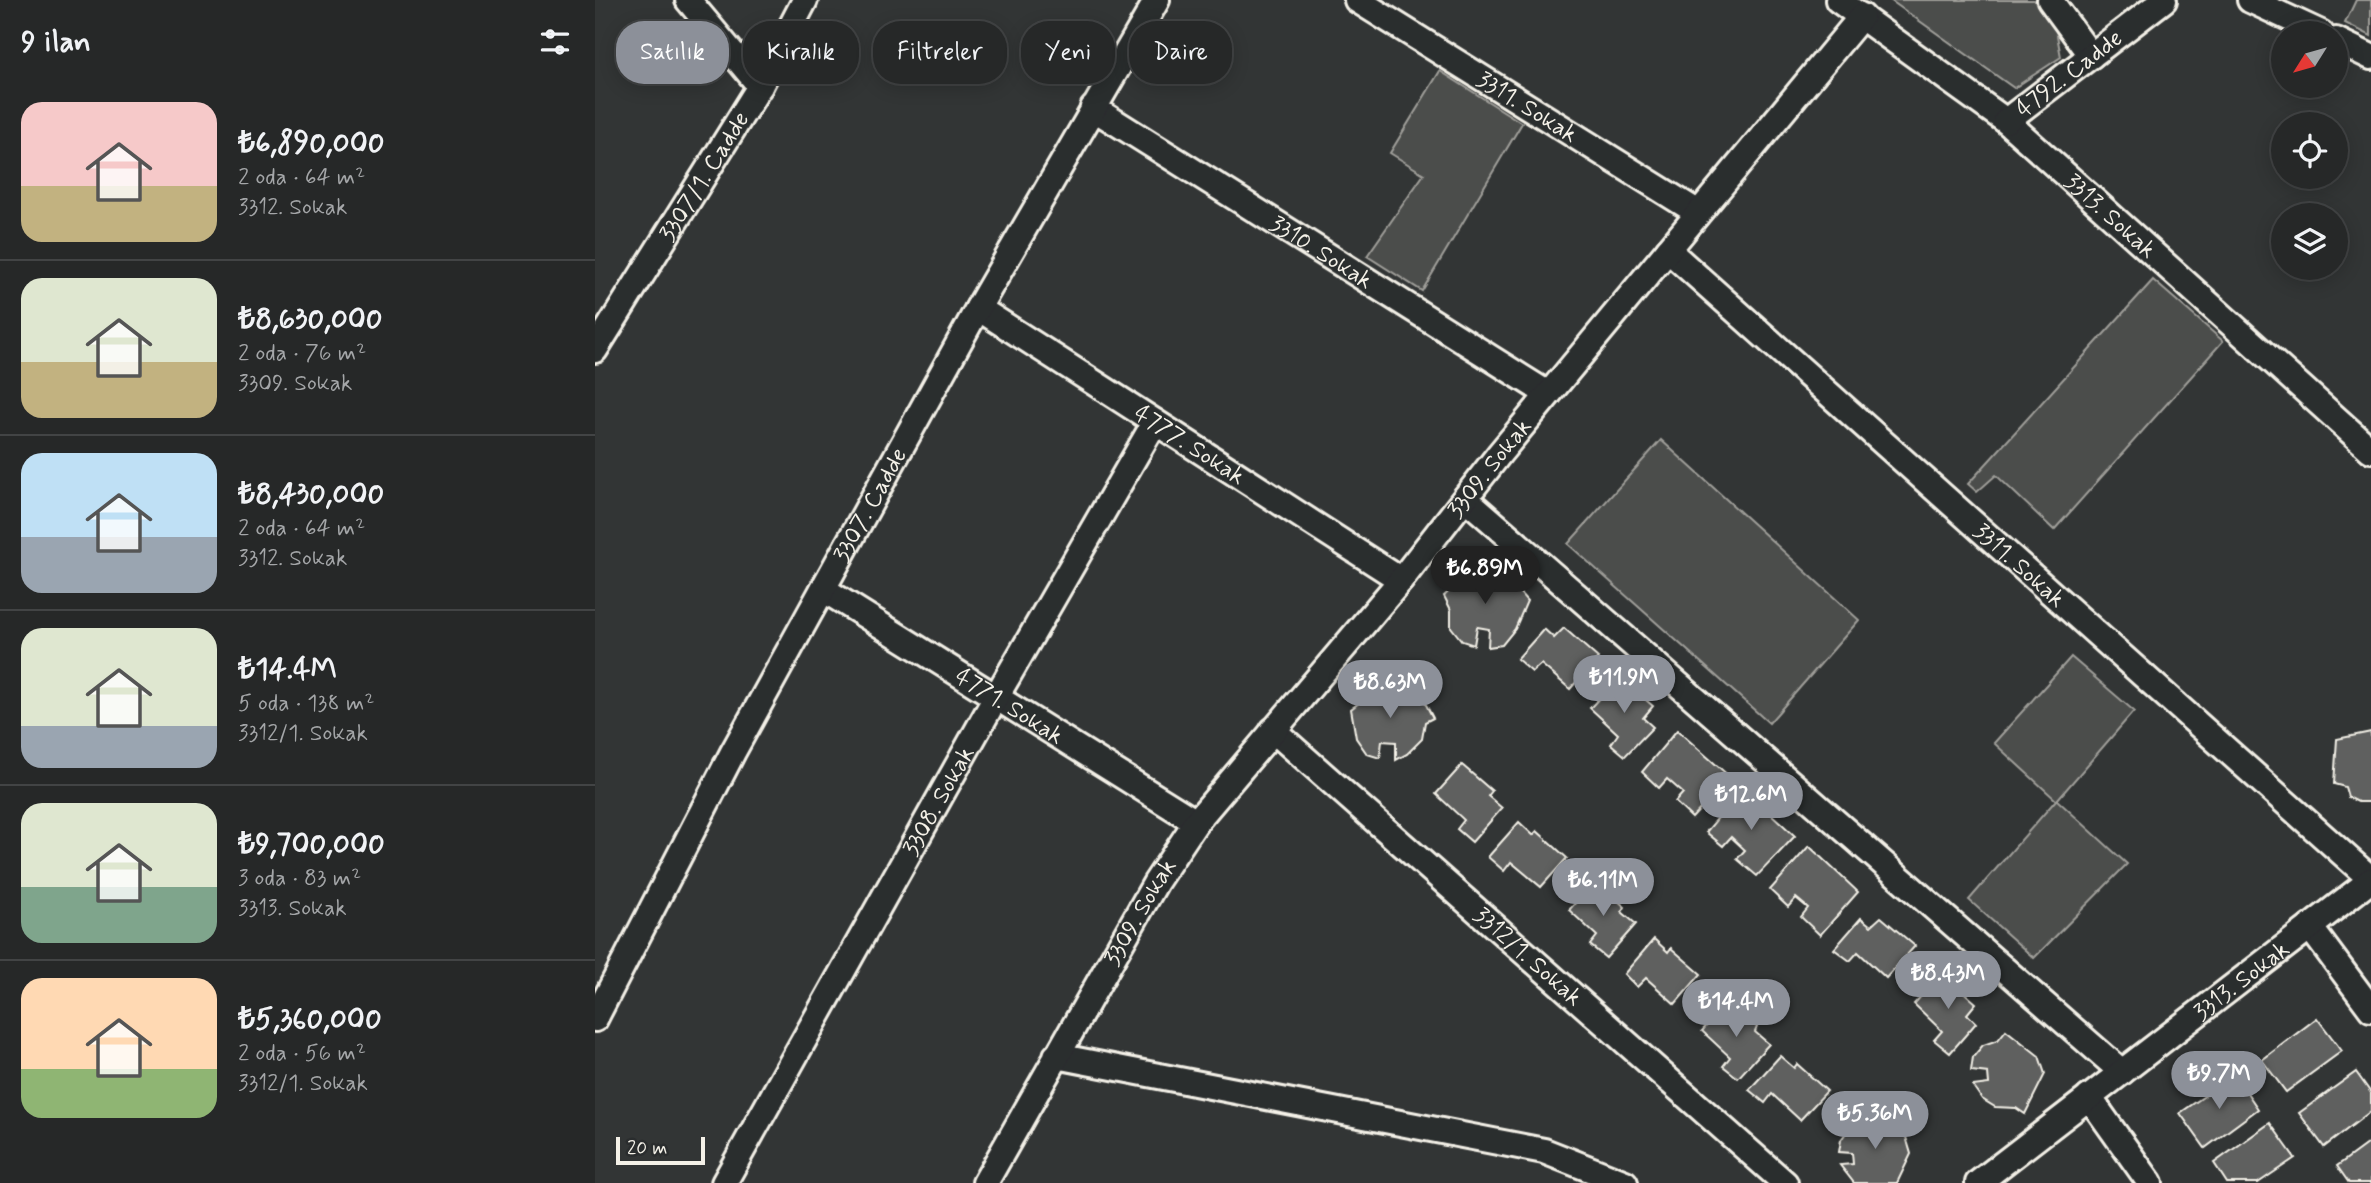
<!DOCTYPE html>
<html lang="tr">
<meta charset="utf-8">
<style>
body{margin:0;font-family:Mynerve,sans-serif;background:#323434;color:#f1f3f6;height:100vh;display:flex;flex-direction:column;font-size:26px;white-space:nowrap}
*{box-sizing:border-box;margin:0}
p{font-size:23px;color:#a4a6a8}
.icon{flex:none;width:38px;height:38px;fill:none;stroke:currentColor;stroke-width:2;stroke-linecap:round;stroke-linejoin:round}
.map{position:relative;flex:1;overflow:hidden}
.panel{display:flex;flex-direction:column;background:#262828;width:595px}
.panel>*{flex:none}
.banner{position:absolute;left:21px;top:21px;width:665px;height:63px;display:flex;gap:14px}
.needle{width:46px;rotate:233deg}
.tools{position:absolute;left:1676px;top:21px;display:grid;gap:14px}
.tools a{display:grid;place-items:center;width:77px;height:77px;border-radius:50%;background:#262828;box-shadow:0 4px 18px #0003,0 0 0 2px #424445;font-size:35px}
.scale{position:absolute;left:21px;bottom:18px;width:89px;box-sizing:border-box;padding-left:7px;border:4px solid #f4f1e8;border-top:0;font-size:19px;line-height:24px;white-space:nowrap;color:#f4f1e8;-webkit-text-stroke:5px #2a2d2e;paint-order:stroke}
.price{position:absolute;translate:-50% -60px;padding:0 16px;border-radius:24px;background:#8c9099;color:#fff;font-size:23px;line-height:46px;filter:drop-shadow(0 2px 4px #0008)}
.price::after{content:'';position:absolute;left:50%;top:42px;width:21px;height:16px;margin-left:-10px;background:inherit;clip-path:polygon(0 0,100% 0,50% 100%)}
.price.current{background:#222;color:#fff}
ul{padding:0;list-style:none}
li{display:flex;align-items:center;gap:21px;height:175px;padding:0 21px}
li+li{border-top:2px solid #424445}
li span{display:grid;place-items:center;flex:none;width:196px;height:140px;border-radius:21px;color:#555}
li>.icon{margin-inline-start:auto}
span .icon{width:84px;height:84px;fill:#fffc;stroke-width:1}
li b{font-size:30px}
h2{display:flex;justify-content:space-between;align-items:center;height:84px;padding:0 21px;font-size:30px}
.pill{padding:0 24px;border-radius:28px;background:#262828;box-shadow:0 4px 18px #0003,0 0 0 2px #424445;font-size:24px;line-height:63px}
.pill.current{background:#8c9099;color:#fff}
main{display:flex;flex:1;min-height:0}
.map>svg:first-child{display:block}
.green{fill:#4b4d4c;stroke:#a09f9a;stroke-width:2}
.building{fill:#5f605f;stroke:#f4f1e8;stroke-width:2}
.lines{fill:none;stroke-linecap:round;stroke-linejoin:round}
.street-casing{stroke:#f4f1e8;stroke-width:30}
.street{stroke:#2a2d2e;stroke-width:24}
.labels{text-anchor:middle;stroke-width:5;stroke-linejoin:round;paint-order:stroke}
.street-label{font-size:24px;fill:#f4f1e8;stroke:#2a2d2e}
</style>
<main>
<section class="panel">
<h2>9 ilan<svg class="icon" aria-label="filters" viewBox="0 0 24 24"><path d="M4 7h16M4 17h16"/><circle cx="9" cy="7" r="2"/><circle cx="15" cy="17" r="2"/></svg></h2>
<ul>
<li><span style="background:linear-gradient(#f6c9c9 60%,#c2b280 0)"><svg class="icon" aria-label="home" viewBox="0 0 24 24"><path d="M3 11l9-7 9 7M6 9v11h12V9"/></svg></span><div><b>₺6,890,000</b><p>2 oda · 64 m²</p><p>3312. Sokak</p></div></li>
<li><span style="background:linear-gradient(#dfe7d0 60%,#c2b280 0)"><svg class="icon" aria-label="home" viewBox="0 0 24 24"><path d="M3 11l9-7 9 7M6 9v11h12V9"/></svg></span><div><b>₺8,630,000</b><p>2 oda · 76 m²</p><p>3309. Sokak</p></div></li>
<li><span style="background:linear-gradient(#bfe0f5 60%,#9aa5b1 0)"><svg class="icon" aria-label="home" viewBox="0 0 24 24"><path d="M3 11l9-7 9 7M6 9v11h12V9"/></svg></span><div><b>₺8,430,000</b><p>2 oda · 64 m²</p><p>3312. Sokak</p></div></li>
<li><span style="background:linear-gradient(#dfe7d0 70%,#9aa5b1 0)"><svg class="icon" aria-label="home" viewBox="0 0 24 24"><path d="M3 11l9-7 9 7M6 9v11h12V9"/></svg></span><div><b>₺14.4M</b><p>5 oda · 138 m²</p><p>3312/1. Sokak</p></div></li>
<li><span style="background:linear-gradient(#dfe7d0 60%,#7fa58c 0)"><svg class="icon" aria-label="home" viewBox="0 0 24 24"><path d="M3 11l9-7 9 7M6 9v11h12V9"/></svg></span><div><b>₺9,700,000</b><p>3 oda · 83 m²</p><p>3313. Sokak</p></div></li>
<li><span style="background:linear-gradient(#ffd9b3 65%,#8fb573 0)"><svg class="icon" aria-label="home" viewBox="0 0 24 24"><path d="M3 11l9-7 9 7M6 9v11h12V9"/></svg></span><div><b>₺5,360,000</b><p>2 oda · 56 m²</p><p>3312/1. Sokak</p></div></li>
</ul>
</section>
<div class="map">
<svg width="1776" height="1183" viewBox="0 0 1776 1183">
<rect width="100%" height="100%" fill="#323535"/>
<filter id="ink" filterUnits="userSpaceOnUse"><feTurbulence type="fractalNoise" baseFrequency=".0143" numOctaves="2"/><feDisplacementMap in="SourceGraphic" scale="14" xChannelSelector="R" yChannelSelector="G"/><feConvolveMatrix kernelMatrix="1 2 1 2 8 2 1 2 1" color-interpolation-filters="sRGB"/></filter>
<g filter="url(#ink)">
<g class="green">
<polygon points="1295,0 1439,0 1461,30 1466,57 1419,88"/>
<polygon points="1761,0 1776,0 1776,36 1750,23"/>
<polygon points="845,71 927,123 827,291 772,256 829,174 795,153"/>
<polygon points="1558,280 1628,341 1459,530 1401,475 1382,492 1373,484"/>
<polygon points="1066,440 1264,620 1174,723 973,544"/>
<polygon points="1476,657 1539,711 1462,800 1532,864 1439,958 1374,900 1461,800 1399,743"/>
</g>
<g class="building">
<polygon points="881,568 905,570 932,601 920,629 907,645 893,647 894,629 882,627 879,645 867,641 856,627 856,610 849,596"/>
<polygon points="969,628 1003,658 975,689 946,664 937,672 922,659 949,629 959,638"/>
<polygon points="1024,677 1058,706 1048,718 1058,727 1030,756 1016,744 1023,734 995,708"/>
<polygon points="788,685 810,686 828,699 838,718 830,722 827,739 812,754 801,760 801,742 787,741 785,758 772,754 761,738 756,709"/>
<polygon points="1082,730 1135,777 1097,818 1080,802 1088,793 1072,779 1064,788 1047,772"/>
<polygon points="1776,732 1776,802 1763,802 1753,797 1750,787 1739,784 1742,739"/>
<polygon points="867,765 897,791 893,796 907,808 877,842 862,829 869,820 841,794"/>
<polygon points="1148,788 1200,836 1162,876 1142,859 1150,850 1136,837 1128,846 1111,832"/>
<polygon points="924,822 938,835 942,831 972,858 946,887 916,862 909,871 893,857"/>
<polygon points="1214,846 1263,892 1225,935 1206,917 1213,908 1201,898 1193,907 1175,890"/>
<polygon points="1000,881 1030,907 1027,912 1041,924 1011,958 995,945 1002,936 974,910"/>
<polygon points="1286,917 1320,946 1291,978 1263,952 1255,961 1239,949 1266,918 1276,926"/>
<polygon points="1059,939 1073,952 1076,948 1106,974 1080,1004 1051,978 1042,987 1029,974"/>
<polygon points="1347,973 1381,1003 1372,1014 1381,1023 1355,1053 1339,1040 1347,1031 1319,1004"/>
<polygon points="1133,1001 1162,1027 1160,1032 1174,1044 1143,1078 1128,1066 1135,1057 1107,1031"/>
<polygon points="1722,1018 1747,1051 1691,1092 1667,1060"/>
<polygon points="1411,1030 1444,1056 1450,1074 1430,1114 1421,1108 1400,1107 1387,1099 1378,1086 1394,1084 1393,1073 1376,1071 1378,1057 1388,1045 1403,1040"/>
<polygon points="1185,1056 1199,1068 1202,1064 1232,1091 1205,1120 1177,1094 1170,1103 1154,1090"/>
<polygon points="1761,1072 1776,1093 1776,1111 1729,1147 1704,1113"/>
<polygon points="1640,1075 1663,1109 1610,1148 1585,1113"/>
<polygon points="1279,1108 1311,1137 1316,1154 1302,1183 1259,1183 1245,1165 1258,1164 1257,1153 1244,1152 1246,1140 1255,1127 1271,1118"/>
<polygon points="1675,1123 1700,1158 1663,1183 1632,1183 1619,1163"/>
<polygon points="1776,1141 1776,1183 1754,1183 1742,1166"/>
</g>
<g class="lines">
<g class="street-casing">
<g id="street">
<polyline points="93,0 165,86"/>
<path id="s1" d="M762,0L1102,212"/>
<path id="s2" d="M1243,0L1411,121L1776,450"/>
<polyline points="1455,0 1496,56"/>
<polyline points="1655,0 1726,33"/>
<polyline points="1741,40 1776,57"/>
<path id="s3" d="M498,108L953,394"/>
<path id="s4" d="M1411,121L1569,0"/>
<path id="s5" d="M1073,250L1776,879"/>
<path id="s6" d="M383,308L806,580"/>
<path id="s7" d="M0,350L165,86L210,0"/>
<polyline points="870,498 1527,1072"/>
<path id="s8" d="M228,589L601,822"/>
<path id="s9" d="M678,730L1190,1183"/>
<polyline points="1715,927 1776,1009"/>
<path id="s10" d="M0,1019L138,752L383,308L562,0"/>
<polyline points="461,1056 949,1151 1030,1183"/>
<polyline points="1494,1097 1555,1183"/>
<path id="s11" d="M129,1183L401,697L560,422"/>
<path id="s12" d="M390,1183L561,882L601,822L806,580L905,453L1267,16"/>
<path id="s13" d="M1383,1183L1776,880"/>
</g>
</g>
<use href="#street" class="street"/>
</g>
</g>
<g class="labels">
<g class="street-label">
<text dy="8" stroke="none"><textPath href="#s4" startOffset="79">4792. Cadde</textPath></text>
<text dy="8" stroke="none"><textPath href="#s1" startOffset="201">3311. Sokak</textPath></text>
<text dy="8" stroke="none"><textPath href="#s7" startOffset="205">3307/1. Cadde</textPath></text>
<text dy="8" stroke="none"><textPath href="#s2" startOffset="348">3313. Sokak</textPath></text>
<text dy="8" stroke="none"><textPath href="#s3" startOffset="270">3310. Sokak</textPath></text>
<text dy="8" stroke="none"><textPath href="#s6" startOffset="252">4777. Sokak</textPath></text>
<text dy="8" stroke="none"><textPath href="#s12" startOffset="878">3309. Sokak</textPath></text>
<text dy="8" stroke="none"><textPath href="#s10" startOffset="583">3307. Cadde</textPath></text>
<text dy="8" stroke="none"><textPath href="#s5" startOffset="472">3311. Sokak</textPath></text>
<text dy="8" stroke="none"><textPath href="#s8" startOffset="220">4771. Sokak</textPath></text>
<text dy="8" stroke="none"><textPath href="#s11" startOffset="438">3308. Sokak</textPath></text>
<text dy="8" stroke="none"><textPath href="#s12" startOffset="312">3309. Sokak</textPath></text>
<text dy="8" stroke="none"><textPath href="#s9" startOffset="341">3312/1. Sokak</textPath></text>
<text dy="8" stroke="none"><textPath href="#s13" startOffset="332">3313. Sokak</textPath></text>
</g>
</g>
</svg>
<div class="tools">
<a><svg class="needle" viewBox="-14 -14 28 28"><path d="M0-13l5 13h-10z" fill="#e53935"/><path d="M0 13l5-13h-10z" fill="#a4a6a8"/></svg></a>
<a><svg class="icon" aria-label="locate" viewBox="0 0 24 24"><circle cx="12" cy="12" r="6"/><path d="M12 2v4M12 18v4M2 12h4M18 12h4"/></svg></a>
<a><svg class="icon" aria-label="layers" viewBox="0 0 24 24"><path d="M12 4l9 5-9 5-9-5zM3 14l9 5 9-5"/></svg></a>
</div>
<div class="scale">20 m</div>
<b class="price current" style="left:890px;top:606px">₺6.89M</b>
<b class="price" style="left:1029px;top:715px">₺11.9M</b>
<b class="price" style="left:795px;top:720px">₺8.63M</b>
<b class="price" style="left:1156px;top:832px">₺12.6M</b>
<b class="price" style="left:1008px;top:918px">₺6.11M</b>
<b class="price" style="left:1353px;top:1011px">₺8.43M</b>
<b class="price" style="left:1141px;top:1039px">₺14.4M</b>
<b class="price" style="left:1624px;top:1111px">₺9.7M</b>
<b class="price" style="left:1280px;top:1151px">₺5.36M</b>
<div class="banner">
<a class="pill current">Satılık</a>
<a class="pill">Kiralık</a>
<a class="pill">Filtreler</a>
<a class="pill">Yeni</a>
<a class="pill">Daire</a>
</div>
</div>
</main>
